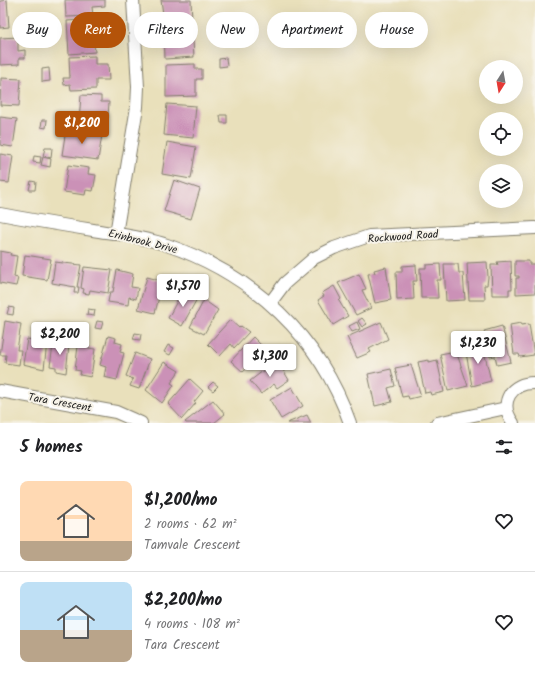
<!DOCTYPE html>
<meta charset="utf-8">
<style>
body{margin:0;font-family:Kalam,sans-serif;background:#f2f2f2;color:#202124;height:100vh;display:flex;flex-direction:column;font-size:15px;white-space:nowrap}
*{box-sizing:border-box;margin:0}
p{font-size:13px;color:#757577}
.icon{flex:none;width:22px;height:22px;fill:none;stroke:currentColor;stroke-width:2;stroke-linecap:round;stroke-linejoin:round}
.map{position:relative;height:423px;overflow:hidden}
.drawer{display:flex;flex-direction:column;background:#fff;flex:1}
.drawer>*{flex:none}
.guide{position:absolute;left:12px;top:12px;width:511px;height:36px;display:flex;gap:8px}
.needle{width:26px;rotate:191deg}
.controls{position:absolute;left:479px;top:60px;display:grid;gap:8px}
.controls a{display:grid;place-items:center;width:44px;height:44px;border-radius:50%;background:#fff;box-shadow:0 4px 16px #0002;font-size:20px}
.price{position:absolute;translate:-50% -34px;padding:0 9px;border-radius:4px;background:#fff;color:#222;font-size:13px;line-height:26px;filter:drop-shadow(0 1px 2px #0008)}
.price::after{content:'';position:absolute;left:50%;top:24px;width:12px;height:9px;margin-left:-6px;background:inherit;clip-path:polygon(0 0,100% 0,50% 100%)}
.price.selected{background:#b45309;color:#fff}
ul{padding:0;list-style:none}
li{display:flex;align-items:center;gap:12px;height:100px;padding:0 20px}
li+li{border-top:1px solid #e0e0e0}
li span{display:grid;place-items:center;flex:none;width:112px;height:80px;border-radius:8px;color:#555}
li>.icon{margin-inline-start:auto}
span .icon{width:48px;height:48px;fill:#fffc;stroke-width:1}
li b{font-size:17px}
h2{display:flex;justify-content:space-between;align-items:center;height:48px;padding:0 20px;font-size:17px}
.tag{padding:0 14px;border-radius:18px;background:#fff;box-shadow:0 4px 16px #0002;font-size:14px;line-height:36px}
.tag.selected{background:#b45309;color:#fff}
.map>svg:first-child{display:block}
.building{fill:#cb91b7}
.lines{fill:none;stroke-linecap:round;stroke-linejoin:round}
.street-casing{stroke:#827e6c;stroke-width:14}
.street{stroke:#fff;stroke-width:12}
.labels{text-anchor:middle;stroke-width:4;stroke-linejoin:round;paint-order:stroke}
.street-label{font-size:11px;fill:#1c1c1c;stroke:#f7f3e8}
</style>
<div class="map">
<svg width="535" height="423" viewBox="0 0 535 423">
<rect width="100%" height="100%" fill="#f7f3e8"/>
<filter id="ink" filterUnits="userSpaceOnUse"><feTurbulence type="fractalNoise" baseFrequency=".025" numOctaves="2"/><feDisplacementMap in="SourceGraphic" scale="8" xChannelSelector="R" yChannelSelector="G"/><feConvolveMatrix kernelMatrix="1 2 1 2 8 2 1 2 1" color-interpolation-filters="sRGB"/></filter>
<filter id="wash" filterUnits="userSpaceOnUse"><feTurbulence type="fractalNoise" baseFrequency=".012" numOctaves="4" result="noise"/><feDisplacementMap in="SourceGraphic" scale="16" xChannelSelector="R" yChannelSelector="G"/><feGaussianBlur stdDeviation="0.9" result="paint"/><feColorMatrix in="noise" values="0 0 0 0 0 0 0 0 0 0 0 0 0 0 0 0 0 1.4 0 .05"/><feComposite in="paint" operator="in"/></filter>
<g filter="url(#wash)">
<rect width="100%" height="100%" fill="#e9e0bb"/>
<g id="blocks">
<g class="building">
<polygon points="7,0 9,27 0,28 0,1"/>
<polygon points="65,0 105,0 105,6 92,7 93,16 66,17"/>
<polygon points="161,0 191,0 192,20 164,21"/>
<polygon points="47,13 47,22 40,22 39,14"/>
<polygon points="93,19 93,28 106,27 107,43 94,44 95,52 69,54 67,21"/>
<polygon points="192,25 194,57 165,59 164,27"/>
<polygon points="18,37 18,51 25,50 25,58 19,58 19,64 0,65 0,38"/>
<polygon points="95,56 95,64 108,64 109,80 96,80 96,89 71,90 70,84 64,85 63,78 70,78 69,57"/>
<polygon points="226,58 227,66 219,67 219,59"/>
<polygon points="195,64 195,69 202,69 202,79 196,79 196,96 166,97 166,65"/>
<polygon points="49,68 50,81 42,82 42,69"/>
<polygon points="1,78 21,79 19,106 0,105"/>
<polygon points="81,95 101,96 101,102 109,102 108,118 100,117 99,123 79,122"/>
<polygon points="167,104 196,106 193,138 164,135"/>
<polygon points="220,115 227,115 227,123 221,123"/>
<polygon points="0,117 17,119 13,147 0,145"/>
<polygon points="42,120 47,120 46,128 41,127"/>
<polygon points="66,129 102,135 98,160 62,155"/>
<polygon points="167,142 196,147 191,179 162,174"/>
<polygon points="45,148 52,148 51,158 43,156"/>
<polygon points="0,154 13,156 9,183 0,182"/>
<polygon points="34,156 41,157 40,163 33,162"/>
<polygon points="43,157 51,159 50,167 41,165"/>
<polygon points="68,165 89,168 88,174 96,175 93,191 86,190 85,195 64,192"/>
<polygon points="174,180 200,189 191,219 164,211"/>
<polygon points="31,181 36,182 35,190 29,190"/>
<polygon points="0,251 11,253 10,255 17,256 14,277 18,278 16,286 0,283"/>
<polygon points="25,255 51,259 47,280 22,276"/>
<polygon points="511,261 512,289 509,289 509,295 492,295 491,265 498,265 497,262"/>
<polygon points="515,261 529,261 529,264 535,264 535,293 516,294 516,278 519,278 519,276 515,276"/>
<polygon points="55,262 81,265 77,287 79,287 78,293 74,293 75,287 52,283"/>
<polygon points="487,262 488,277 487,285 484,285 485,300 469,300 467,263"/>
<polygon points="440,264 441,280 437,280 438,298 421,298 420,268 426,268 426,265"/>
<polygon points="444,264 458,264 459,273 463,273 465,300 446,301"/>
<polygon points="416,265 417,281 413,281 414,299 397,300 396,272 402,272 402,266"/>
<polygon points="84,267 112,270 108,293 90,290 89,294 83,293 84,289 81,288"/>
<polygon points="386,267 391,300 375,303 368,274 375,273 374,270"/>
<polygon points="117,270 133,274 131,287 138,288 136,299 129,297 128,305 108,302 110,292 113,292"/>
<polygon points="359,274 366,289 362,290 371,308 356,315 338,283"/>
<polygon points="147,277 163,281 155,313 138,309"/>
<polygon points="334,286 341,299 339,301 348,316 333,325 318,300 324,296 322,293"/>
<polygon points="183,290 198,297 182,326 168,318"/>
<polygon points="204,300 218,310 204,334 190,327"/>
<polygon points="9,307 14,308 13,315 7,314"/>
<polygon points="88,309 95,310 94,316 87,315"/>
<polygon points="362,318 367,324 362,327 358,321"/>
<polygon points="230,320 239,328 241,326 249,332 234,348 231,344 220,356 208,344"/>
<polygon points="5,321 21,324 17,350 21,350 19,365 5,363 6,355 0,355"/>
<polygon points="97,321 103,322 101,329 95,328"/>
<polygon points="357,322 360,329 352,332 349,326"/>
<polygon points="381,322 388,339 369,349 371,352 357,358 347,337"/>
<polygon points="521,323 521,325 529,324 534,355 520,357 519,354 514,354 510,325"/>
<polygon points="502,326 511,362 497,365 495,356 490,357 484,331"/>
<polygon points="135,333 141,334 140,340 133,339"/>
<polygon points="108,336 116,338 115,342 122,344 120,352 124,353 117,380 104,377 106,367 100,365"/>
<polygon points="253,337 265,349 261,354 264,357 257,364 254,362 243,372 231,361"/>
<polygon points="27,339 47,342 44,369 23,364"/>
<polygon points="54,339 63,341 62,343 69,345 66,373 56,371 56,367 50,366"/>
<polygon points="482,343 491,381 472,386 465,347"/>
<polygon points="81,344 88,348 95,349 91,377 80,375 81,371 75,370 78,346"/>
<polygon points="168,345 174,348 170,355 164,352"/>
<polygon points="456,351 468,386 448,391 440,354"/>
<polygon points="135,353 150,359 139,389 130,386 133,379 126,376"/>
<polygon points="277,360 289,380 277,388 274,384 261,394 250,381"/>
<polygon points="429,360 429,362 437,360 444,392 431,395 430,392 425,393 418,362"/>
<polygon points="164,362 179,371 171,383 174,385 162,403 146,390"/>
<polygon points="411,365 421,396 409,399 408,396 402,397 395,368"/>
<polygon points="391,369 395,386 388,388 392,402 375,406 368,374"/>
<polygon points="190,379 203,391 194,402 196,403 182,419 168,404"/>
<polygon points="213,382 218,386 213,391 208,387"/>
<polygon points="292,387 303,406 281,419 270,400"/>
<polygon points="213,400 225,414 214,423 186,423 185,422"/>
<polygon points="307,415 311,423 287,423"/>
</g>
</g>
</g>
<g filter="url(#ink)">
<use href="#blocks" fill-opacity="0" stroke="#827e6c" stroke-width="1"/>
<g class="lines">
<g class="street-casing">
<g id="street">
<path d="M0,214C31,220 62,225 93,230C117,234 144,237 167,245C254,275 320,337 350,423"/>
<polyline points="116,234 137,107 138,87 133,0"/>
<polyline points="270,303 285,283 314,258 334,248 369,236 535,228"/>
<polyline points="0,391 116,412 141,423"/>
<polyline points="437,423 506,408"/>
<path d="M513,423C498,403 511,382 535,383"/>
</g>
</g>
<use href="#street" class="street"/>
</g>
</g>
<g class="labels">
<g class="street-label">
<text transform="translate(403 236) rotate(-4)" y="4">Rockwood Road</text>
<text transform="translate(143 241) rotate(14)" y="4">Erinbrook Drive</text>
<text transform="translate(60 402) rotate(10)" y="4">Tara Crescent</text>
</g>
</g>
</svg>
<div class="controls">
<a><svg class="needle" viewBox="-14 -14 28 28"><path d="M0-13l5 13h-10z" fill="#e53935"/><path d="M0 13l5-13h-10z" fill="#757577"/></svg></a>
<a><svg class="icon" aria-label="locate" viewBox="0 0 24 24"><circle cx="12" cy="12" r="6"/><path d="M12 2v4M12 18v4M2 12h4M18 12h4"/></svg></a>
<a><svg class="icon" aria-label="layers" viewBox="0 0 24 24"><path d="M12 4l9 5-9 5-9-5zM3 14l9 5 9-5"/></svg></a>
</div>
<b class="price selected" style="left:82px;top:145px">$1,200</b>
<b class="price" style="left:183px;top:308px">$1,570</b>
<b class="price" style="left:60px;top:356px">$2,200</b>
<b class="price" style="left:478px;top:365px">$1,230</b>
<b class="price" style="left:270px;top:378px">$1,300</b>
<div class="guide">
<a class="tag">Buy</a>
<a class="tag selected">Rent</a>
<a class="tag">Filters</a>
<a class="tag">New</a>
<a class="tag">Apartment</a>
<a class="tag">House</a>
</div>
</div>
<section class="drawer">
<h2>5 homes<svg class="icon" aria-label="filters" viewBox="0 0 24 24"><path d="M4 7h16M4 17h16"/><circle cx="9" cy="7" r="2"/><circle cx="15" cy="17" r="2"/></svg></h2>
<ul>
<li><span style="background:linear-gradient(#ffd9b3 75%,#b9a48a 0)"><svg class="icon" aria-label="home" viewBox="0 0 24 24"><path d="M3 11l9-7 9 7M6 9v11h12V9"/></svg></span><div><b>$1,200/mo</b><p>2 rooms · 62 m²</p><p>Tamvale Crescent</p></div><svg class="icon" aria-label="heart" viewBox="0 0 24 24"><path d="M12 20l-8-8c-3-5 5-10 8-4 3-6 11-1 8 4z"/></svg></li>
<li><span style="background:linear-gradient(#bfe0f5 60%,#b9a48a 0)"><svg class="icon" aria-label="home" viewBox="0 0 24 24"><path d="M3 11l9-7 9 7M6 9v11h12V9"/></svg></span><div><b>$2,200/mo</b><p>4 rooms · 108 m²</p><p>Tara Crescent</p></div><svg class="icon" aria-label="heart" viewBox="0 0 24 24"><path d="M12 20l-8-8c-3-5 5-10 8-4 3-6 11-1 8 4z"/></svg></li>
</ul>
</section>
